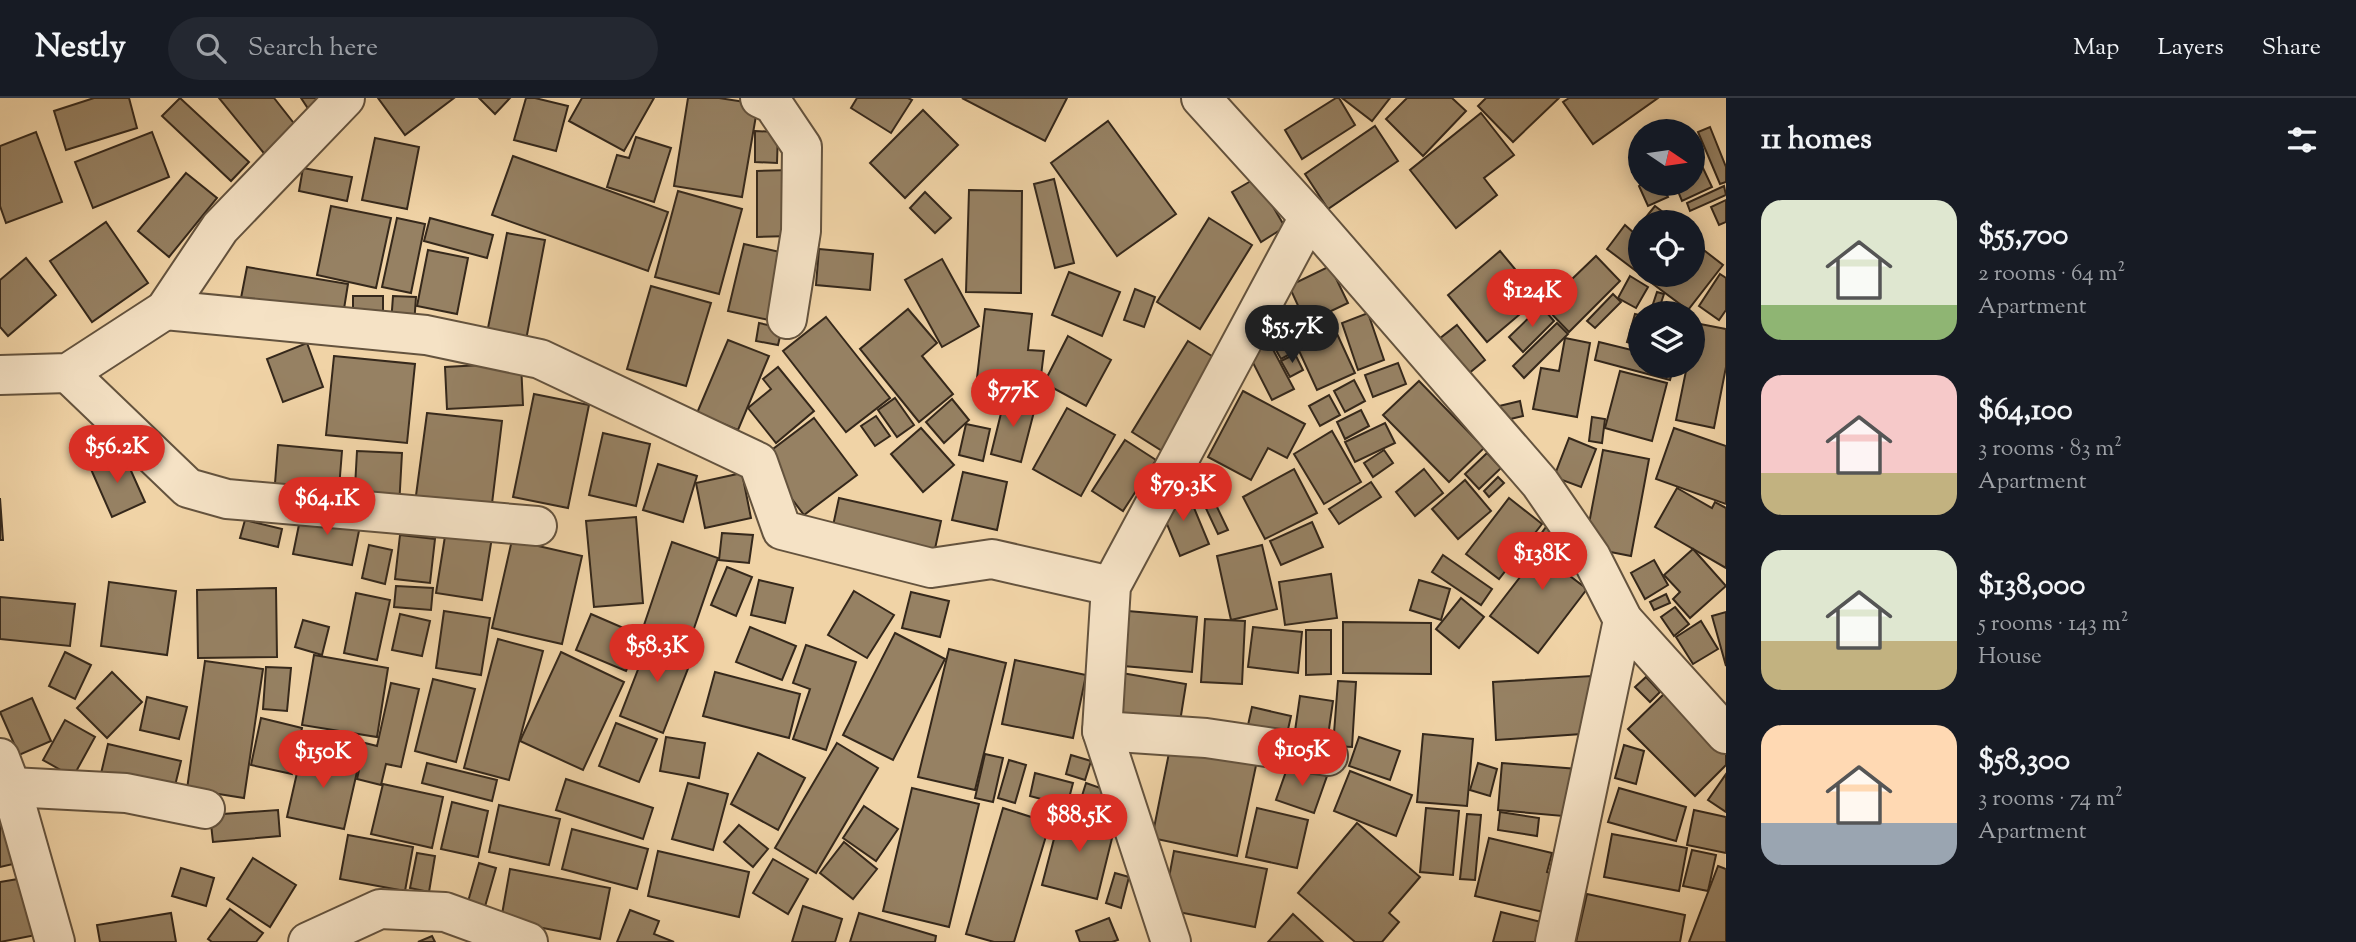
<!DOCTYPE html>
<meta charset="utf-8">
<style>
body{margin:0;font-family:"Sorts Mill Goudy",serif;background:#242831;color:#f1f3f6;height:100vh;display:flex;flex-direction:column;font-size:26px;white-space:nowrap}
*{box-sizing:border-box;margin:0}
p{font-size:23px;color:#9ea1a6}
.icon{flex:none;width:38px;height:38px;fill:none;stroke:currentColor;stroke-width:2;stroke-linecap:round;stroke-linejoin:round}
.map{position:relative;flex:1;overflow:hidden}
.sheet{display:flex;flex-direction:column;background:#171b24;width:630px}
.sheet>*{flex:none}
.needle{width:46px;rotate:103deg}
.buttons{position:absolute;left:1628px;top:21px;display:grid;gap:14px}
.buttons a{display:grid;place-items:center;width:77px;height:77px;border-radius:50%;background:#171b24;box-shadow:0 4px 18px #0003;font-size:35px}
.price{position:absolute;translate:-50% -60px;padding:0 16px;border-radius:24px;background:#d93025;color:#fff;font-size:23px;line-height:46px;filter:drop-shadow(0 2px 4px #0008)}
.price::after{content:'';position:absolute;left:50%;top:42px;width:21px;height:16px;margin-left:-10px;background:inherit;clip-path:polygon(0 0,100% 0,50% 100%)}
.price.selected{background:#222;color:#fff}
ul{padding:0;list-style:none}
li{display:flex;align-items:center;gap:21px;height:175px;padding:0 35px}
li span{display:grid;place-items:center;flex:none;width:196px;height:140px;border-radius:21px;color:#555}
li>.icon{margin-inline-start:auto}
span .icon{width:84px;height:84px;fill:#fffc;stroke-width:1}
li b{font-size:30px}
h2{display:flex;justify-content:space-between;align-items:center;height:84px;padding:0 35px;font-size:30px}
header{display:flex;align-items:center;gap:42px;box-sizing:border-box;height:98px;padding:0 35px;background:#171b24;border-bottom:2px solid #363941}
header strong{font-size:33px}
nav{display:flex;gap:38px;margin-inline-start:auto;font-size:24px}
.search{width:490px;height:63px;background:#242831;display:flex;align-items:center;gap:18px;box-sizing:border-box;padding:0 24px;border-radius:38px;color:#9ea1a6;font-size:26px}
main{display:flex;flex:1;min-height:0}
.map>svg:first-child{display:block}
.building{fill:#968163;stroke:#35281b;stroke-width:2}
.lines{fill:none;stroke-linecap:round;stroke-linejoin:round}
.minor-casing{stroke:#64533e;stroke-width:42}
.minor{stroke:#f5e2c5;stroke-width:38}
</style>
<header>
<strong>Nestly</strong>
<div class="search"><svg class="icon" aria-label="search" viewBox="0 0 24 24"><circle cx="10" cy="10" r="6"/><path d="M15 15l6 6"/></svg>Search here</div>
<nav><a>Map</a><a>Layers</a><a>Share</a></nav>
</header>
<main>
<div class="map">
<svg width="1726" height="844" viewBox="0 0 1726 844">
<rect width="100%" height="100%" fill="#f0d3a6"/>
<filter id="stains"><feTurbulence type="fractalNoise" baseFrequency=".00286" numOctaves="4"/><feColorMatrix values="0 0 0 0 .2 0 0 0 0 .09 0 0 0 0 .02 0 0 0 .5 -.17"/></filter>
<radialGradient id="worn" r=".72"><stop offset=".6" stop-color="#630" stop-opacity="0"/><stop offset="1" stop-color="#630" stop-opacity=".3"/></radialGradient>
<g class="building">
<polygon points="94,0 129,0 137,30 66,52 54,13"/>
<polygon points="180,0 249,64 231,83 162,18"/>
<polygon points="219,0 274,0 300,33 267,59"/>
<polygon points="301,0 332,0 311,15"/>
<polygon points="378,0 454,0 405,37"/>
<polygon points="479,0 510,0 495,16"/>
<polygon points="526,0 535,0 568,8 556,53 514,42"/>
<polygon points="582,0 654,0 624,53 569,23"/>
<polygon points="688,0 719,0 758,6 742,99 674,88"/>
<polygon points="857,0 908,0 912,2 891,35 851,10"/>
<polygon points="962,0 1067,0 1045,43"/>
<polygon points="1336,0 1339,0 1355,27 1302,61 1285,32"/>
<polygon points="1342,0 1390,0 1372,23"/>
<polygon points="1407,0 1452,0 1466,13 1423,58 1386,21"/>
<polygon points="1486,0 1559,0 1513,44 1478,8"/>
<polygon points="1569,0 1658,0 1593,46 1563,4"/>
<polygon points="923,12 958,47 905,100 870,65"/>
<polygon points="1481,15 1514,57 1484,80 1497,97 1456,130 1410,72"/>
<polygon points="1108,23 1176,116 1117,158 1051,65"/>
<polygon points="1375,28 1398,63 1328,111 1305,76"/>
<polygon points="1710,29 1726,69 1726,84 1720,86 1698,34"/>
<polygon points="755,33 778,34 777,65 755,64"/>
<polygon points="36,34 62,104 6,125 0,108 0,48"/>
<polygon points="152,34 169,79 93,110 75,64"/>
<polygon points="636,39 671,50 654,104 607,89 617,57 629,60"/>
<polygon points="375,40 419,49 407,111 362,102"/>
<polygon points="513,58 668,114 648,173 492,117"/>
<polygon points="1702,68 1712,89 1682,103 1675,86 1692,86 1692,73"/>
<polygon points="303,70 352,79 347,103 299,93"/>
<polygon points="791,72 791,138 757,139 757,73"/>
<polygon points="186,75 217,100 169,159 138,133"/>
<polygon points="1256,80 1285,129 1261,144 1232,94"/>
<polygon points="1054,81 1074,165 1055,170 1034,86"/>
<polygon points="1642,86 1661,86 1668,99 1648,108 1639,88"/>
<polygon points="1724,88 1726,97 1690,113 1687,105"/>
<polygon points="969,92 1022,93 1021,195 966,194"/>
<polygon points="678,93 742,111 719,196 655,179"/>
<polygon points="925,94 951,120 935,135 910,110"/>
<polygon points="1726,102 1726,124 1719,127 1711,109"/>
<polygon points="331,108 391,120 376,190 317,177"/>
<polygon points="1655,108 1676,124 1642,124"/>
<polygon points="397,120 425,126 411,195 382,189"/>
<polygon points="430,120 493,137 487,160 424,143"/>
<polygon points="1209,120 1252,147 1200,231 1157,204"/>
<polygon points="106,124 148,185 92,224 50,163"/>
<polygon points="1625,127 1634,135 1640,128 1640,176 1607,151"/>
<polygon points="507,135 545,142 526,242 487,235"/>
<polygon points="1692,137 1699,142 1696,146 1723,167 1688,212 1641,177 1692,177"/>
<polygon points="744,146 789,156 773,223 728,213"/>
<polygon points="819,151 873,156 870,192 816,187"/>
<polygon points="428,152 468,160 457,216 417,208"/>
<polygon points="1500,153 1539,200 1487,244 1448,197"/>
<polygon points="1596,158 1620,183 1569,234 1544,208"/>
<polygon points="26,160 56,197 8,238 0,229 0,182"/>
<polygon points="942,161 979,228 942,249 905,182"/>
<polygon points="1330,168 1348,205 1306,225 1289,188"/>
<polygon points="247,169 348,186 343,217 241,200"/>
<polygon points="1069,174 1120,194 1102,238 1052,217"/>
<polygon points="1720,176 1726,180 1726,212 1719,222 1699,208"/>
<polygon points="1630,178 1648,189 1636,210 1618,200"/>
<polygon points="651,188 711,205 686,288 627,271"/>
<polygon points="1135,191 1155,199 1144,229 1124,222"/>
<polygon points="1657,194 1664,196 1659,211 1652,209"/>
<polygon points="1613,196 1621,204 1595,230 1587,223"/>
<rect x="353" y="198" width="30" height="21"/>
<polygon points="393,198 416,199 414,227 391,226"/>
<polygon points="1541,208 1554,223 1523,254 1509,239"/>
<polygon points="908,211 937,245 922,258 953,296 919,324 860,251"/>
<polygon points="985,211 1032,216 1028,252 1044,253 1040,286 977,280"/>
<polygon points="1368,215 1384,262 1358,272 1342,225"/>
<polygon points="1635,216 1640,217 1640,248 1627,244"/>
<polygon points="826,219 890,300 846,334 783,253"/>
<polygon points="759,225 782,230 778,247 756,243"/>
<polygon points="1557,225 1568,236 1524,280 1513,268"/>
<polygon points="1695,225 1726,231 1726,269 1714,330 1676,322 1687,268 1692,268 1692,241"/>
<polygon points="1333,227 1355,275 1317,292 1295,244"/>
<polygon points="1457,227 1485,262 1468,276 1439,241"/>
<polygon points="1068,238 1111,262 1086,308 1044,285"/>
<polygon points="1565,240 1590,245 1577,319 1533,311 1541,270 1559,273"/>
<polygon points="728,242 769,258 738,332 697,315"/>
<polygon points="1188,243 1223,265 1167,356 1132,334"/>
<polygon points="1269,244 1294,291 1272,302 1248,255"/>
<polygon points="1599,244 1640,254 1640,268 1674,268 1670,282 1595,262"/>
<polygon points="307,245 323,289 283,304 267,261"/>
<polygon points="1286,245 1292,255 1281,261 1276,252"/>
<polygon points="1295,256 1303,272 1290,279 1281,263"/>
<polygon points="334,258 415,266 407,345 326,337"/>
<polygon points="521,265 523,307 447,311 445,269"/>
<polygon points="1398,265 1406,286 1373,299 1365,277"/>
<polygon points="778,269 814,313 776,345 748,310 771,291 763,281"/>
<polygon points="1620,273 1667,285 1652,343 1605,330"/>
<polygon points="1354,282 1365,303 1345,314 1334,293"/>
<polygon points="1419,283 1484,350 1449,384 1383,317"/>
<polygon points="1243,293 1305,326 1287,360 1268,350 1251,382 1208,359"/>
<polygon points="534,296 589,307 568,410 513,399"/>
<polygon points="1329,297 1340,317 1320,328 1309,308"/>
<polygon points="1005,299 1036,306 1021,364 991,356"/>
<polygon points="895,300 914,327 897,339 878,312"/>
<polygon points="952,301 969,322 944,345 926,324"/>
<polygon points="1520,303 1523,318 1498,324 1495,309"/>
<polygon points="1067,310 1115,337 1081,398 1033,371"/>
<polygon points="1361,312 1369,328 1345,341 1337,324"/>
<polygon points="427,315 502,323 491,414 415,405"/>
<polygon points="876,318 890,338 875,348 861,328"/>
<polygon points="1592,319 1605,321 1602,345 1589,343"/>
<polygon points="814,320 857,377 804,417 761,360"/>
<polygon points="1385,325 1395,345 1355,364 1345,344"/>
<polygon points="966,326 990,331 983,363 959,357"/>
<polygon points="921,330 954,367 923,394 891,356"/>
<polygon points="1674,330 1726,348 1726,406 1656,381"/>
<polygon points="1332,333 1361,384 1324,406 1294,356"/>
<polygon points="603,335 650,346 636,408 589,397"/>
<polygon points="1569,340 1596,351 1581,389 1554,379"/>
<polygon points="1125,342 1156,362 1123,413 1092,393"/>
<polygon points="278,347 342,353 338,403 274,398"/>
<polygon points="1384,352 1393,365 1373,379 1364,365"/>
<polygon points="1603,352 1649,361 1631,458 1600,452 1602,440 1587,436"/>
<polygon points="357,353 402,355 399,409 354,407"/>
<polygon points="123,355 145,404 112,419 90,369"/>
<polygon points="1487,355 1501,370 1479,391 1465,376"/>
<polygon points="658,366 697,378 683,424 643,412"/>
<polygon points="1294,371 1317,415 1265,441 1243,399"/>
<polygon points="1424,371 1443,395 1415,418 1396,394"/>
<polygon points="963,374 1007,384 997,432 952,422"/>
<polygon points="742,375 751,420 705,430 696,385"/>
<polygon points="1498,379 1504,385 1489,399 1484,393"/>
<polygon points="1204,382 1228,432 1218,436 1195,387"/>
<polygon points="1465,382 1491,413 1458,441 1432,411"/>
<polygon points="1371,384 1381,399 1339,426 1329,411"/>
<polygon points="1677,390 1712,410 1715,404 1726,410 1726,470 1655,429"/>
<polygon points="1187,393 1209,446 1180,458 1158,404"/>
<polygon points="0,400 3,442 0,442"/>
<polygon points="839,400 941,423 933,460 831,437"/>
<polygon points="1509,400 1542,426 1499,481 1466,456"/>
<polygon points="302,412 361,423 352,467 293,456"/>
<polygon points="636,419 643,505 594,509 586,423"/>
<polygon points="245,422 282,431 278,449 240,440"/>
<polygon points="1312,424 1323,449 1281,467 1270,443"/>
<polygon points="1546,429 1585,459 1570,478 1587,491 1538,555 1490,518 1534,461 1527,455"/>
<polygon points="446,432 492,439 482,502 436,495"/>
<polygon points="722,435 753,437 749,465 719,462"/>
<polygon points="400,437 435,441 430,485 395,481"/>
<polygon points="512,442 582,458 562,546 492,530"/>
<polygon points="672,444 718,460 690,542 644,527"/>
<polygon points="369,447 392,452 385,486 362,480"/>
<polygon points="1262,447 1277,511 1231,522 1217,458"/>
<polygon points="1693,451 1726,488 1690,520 1673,501 1680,494 1664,477"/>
<polygon points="1443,457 1492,491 1481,507 1432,474"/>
<polygon points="1654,462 1668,487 1645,501 1631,475"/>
<polygon points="727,469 752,479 736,518 711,507"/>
<polygon points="1331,476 1337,520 1285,527 1279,484"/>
<polygon points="759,482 793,490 785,525 751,517"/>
<polygon points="1419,482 1450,491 1441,522 1410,512"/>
<polygon points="109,484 176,493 167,557 101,548"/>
<polygon points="396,488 433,490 431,512 394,509"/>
<polygon points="276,490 277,559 198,560 197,492"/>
<polygon points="854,493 894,517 867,560 828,537"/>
<polygon points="911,494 949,503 940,539 902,530"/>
<polygon points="356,495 390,502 377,562 344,555"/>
<polygon points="1666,496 1670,505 1654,512 1650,504"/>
<polygon points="0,499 75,506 70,548 0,541"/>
<polygon points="1461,500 1484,519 1459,550 1436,531"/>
<polygon points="1675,509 1689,526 1674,538 1661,519"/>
<polygon points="1116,512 1197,519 1192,574 1112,567"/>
<polygon points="444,513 490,520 481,577 436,570"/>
<polygon points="1726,514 1726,568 1712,518"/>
<polygon points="400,516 430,523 422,558 392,552"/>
<polygon points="591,516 642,538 626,573 576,552"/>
<polygon points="1205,521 1245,523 1242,586 1201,584"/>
<polygon points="303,522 329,529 322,557 295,549"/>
<polygon points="1701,523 1718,551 1693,566 1676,539"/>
<polygon points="1343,524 1431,525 1431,576 1343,575"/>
<polygon points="750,529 796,548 782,582 736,564"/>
<polygon points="1253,529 1302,534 1298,575 1248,569"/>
<polygon points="1306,532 1331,532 1331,576 1306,577"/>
<polygon points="895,535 945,561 893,662 843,637"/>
<polygon points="651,538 694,555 663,635 620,618"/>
<polygon points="498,541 543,553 509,682 464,670"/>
<polygon points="806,547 856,564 826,652 793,641 810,591 793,585"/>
<polygon points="949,551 1006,565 975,692 918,679"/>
<polygon points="65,554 91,567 75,601 49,588"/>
<polygon points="561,554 624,584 583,672 520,643"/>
<polygon points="314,557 388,570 377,639 302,627"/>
<polygon points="1015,562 1086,577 1073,640 1002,626"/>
<polygon points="205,563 263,571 244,700 187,691"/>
<polygon points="266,569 291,570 287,613 263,611"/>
<polygon points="112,574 142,604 107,640 77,610"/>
<polygon points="715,574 800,596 789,640 703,618"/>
<polygon points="1116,574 1186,586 1179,630 1109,619"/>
<polygon points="1592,578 1596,635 1496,642 1493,584"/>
<polygon points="1646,579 1660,594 1650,604 1635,589"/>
<polygon points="433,581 475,591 456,664 415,653"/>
<polygon points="1338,583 1356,584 1352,649 1333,648"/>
<polygon points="391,585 419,591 401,669 386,666 381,687 357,681 365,645 377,648"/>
<polygon points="1666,594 1726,653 1726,667 1695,698 1628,631"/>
<polygon points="1300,598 1333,603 1327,645 1294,640"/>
<polygon points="147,599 187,609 179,641 140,632"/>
<polygon points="32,600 51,643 19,657 0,614"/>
<polygon points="1252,609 1291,618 1285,645 1246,636"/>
<polygon points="261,620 302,630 292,676 251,667"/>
<polygon points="65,622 95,639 73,679 43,662"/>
<polygon points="616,625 657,641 639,684 599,668"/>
<polygon points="1423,636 1473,641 1467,708 1417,704"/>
<polygon points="666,639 705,645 699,680 660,673"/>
<polygon points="1359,639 1400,653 1390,682 1349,668"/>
<polygon points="1172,640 1258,658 1237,758 1152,740"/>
<polygon points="837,645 878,670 816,775 775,750"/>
<polygon points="108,646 181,663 172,700 99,684"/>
<polygon points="1624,647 1644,653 1636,686 1615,680"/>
<polygon points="302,653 359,665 344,731 287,719"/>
<polygon points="758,655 805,680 778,732 731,706"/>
<polygon points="985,656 1003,660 993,704 975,700"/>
<polygon points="1071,657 1091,663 1085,682 1066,676"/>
<polygon points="1009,662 1026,667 1015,705 998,700"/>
<polygon points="427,665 497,682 492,703 422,685"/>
<polygon points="1289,665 1327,678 1314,715 1276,702"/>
<polygon points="1478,665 1497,671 1490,698 1470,692"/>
<polygon points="1502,665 1578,671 1574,719 1498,712"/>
<polygon points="1350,673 1412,697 1396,738 1334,713"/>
<polygon points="1035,675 1073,685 1067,708 1030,698"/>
<polygon points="1726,676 1726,714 1708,702"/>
<polygon points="566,681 653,710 643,741 556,712"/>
<polygon points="688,685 728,696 713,752 672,741"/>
<polygon points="1086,685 1109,693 1103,708 1081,701"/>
<polygon points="383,686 443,699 432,750 371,736"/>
<polygon points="912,690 979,706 949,829 883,813"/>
<polygon points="1619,690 1686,709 1676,743 1608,724"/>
<polygon points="452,704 488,713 478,759 441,751"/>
<polygon points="499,707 560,721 549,767 489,754"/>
<polygon points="864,708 898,731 876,763 843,740"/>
<polygon points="1003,710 1050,725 1014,844 994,844 966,836"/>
<polygon points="1062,710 1116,724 1097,801 1042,787"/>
<polygon points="1257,710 1308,722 1297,770 1246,759"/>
<polygon points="1426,710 1459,713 1453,777 1420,774"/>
<polygon points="0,712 13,766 0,769"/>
<polygon points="278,712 280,738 213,744 210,717"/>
<polygon points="1694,712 1726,719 1726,755 1687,747"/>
<polygon points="1500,714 1539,720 1537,738 1498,732"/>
<polygon points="1467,716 1481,717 1475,782 1460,781"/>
<polygon points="1357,725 1420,779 1389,815 1399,824 1382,844 1355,844 1298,795"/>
<polygon points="739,727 768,751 753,769 724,744"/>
<polygon points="572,731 648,751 637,791 562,771"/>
<polygon points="1612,736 1687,750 1679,793 1604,779"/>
<polygon points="348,737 413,749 405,793 340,781"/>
<polygon points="1489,740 1552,755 1547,774 1561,778 1552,816 1475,798"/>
<polygon points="844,744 877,771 853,801 820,775"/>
<polygon points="1692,752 1716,757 1708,793 1683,788"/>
<polygon points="658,753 749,774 739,819 648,798"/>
<polygon points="1174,753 1267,771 1255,829 1163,811"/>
<polygon points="417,755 435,758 429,794 410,790"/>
<polygon points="253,760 296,787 270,829 227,801"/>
<polygon points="773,761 808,781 788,816 753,795"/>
<polygon points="479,765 496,770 484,812 467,807"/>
<polygon points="1718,768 1726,771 1726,844 1689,844"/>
<polygon points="181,770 214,780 206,808 172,798"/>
<polygon points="510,771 610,790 600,841 501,822"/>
<polygon points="1115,775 1129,779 1121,810 1106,805"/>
<polygon points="30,779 41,836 0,844 0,784"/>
<polygon points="1587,796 1685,817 1680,844 1576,844"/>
<polygon points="803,808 842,821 835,844 792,844"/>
<polygon points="230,811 263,835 256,844 212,844 208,841"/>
<polygon points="630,812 659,823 654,836 674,844 617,844"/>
<polygon points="1501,814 1545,825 1540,844 1493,844"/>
<polygon points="171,815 176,844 100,844 97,827"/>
<polygon points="859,815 936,838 935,844 850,844"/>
<polygon points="1293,816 1323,844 1268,844"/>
<polygon points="1109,820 1118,842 1112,844 1080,844 1076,833"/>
<polygon points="432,838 435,844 418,844"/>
</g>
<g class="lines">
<g class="minor-casing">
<g id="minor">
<polyline points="760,0 773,6 802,49 801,133 787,221"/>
<polyline points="1201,0 1309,119 1540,385 1591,459 1623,522 1726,636"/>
<polyline points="165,212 426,237 540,261 758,364 782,432 931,470 992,461 1111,488"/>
<polyline points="68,275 188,390 227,401 537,428"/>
<polyline points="0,277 68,275 165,212 220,130 345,0"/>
<polyline points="1102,633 1206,640 1328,658"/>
<polyline points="0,660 11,689 55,844"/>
<polyline points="11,689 126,695 205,711"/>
<polyline points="308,844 380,811 445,814 528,844"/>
<polyline points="1171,844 1102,633 1111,488 1309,119"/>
<polyline points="1555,844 1623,522"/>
</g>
</g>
<use href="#minor" class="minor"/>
</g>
<rect width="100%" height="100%" filter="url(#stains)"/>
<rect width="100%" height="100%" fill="url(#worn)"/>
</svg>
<div class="buttons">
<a><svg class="needle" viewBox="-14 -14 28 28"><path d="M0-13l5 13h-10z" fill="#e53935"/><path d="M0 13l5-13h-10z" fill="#9ea1a6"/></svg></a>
<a><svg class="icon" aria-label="locate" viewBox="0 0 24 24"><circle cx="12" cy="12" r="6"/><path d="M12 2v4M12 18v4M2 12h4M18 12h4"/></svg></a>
<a><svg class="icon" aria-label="layers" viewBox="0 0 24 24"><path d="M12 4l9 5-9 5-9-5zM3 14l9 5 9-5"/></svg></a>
</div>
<b class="price" style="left:1532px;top:231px">$124K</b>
<b class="price selected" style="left:1292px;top:267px">$55.7K</b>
<b class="price" style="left:1013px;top:331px">$77K</b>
<b class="price" style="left:117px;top:387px">$56.2K</b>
<b class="price" style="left:1183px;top:425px">$79.3K</b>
<b class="price" style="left:327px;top:439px">$64.1K</b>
<b class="price" style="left:1542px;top:494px">$138K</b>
<b class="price" style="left:657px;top:586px">$58.3K</b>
<b class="price" style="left:1302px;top:690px">$105K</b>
<b class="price" style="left:323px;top:692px">$150K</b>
<b class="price" style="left:1079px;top:756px">$88.5K</b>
</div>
<section class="sheet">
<h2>11 homes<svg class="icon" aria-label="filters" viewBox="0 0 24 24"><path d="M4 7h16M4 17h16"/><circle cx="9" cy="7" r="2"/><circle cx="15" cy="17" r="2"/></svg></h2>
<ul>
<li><span style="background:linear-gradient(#dfe7d0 75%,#8fb573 0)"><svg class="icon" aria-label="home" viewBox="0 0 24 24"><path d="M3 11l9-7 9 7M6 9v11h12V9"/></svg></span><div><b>$55,700</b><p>2 rooms · 64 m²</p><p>Apartment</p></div></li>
<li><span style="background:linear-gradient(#f6c9c9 70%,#c2b280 0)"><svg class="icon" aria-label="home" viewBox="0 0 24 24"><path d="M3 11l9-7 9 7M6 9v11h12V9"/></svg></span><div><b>$64,100</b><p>3 rooms · 83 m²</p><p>Apartment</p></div></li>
<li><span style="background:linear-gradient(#dfe7d0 65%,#c2b280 0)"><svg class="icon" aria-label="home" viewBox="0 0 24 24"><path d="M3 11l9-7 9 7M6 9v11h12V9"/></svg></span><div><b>$138,000</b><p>5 rooms · 143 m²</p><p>House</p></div></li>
<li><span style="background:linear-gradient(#ffd9b3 70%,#9aa5b1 0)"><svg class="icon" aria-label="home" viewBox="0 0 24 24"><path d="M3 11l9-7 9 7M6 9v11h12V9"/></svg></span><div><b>$58,300</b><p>3 rooms · 74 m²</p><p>Apartment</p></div></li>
</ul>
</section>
</main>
